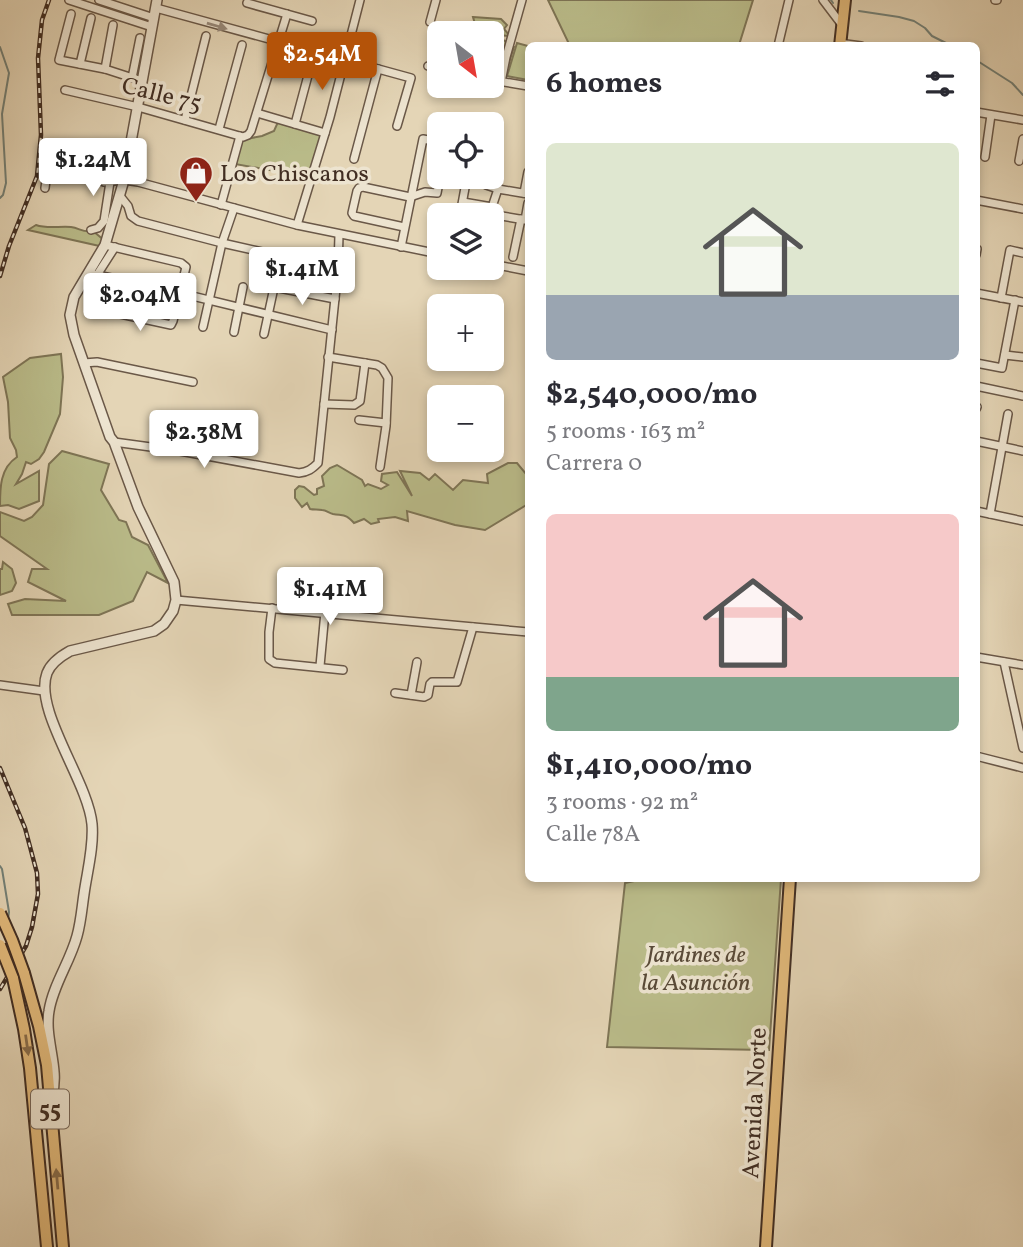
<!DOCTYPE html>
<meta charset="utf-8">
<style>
body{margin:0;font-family:Vollkorn,serif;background:#f7f7f7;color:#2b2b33;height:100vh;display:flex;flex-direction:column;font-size:26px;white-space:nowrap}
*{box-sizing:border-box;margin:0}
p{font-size:23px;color:#7c7c81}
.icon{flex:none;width:38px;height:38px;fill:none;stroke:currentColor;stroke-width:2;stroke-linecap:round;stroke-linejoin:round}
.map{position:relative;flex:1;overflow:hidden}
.drawer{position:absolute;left:525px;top:42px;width:455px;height:840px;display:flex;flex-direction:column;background:#fff;border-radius:10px;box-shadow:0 4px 10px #0003}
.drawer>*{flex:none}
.needle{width:46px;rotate:149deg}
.controls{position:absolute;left:427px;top:21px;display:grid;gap:14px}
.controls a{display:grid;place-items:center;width:77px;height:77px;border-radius:10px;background:#fff;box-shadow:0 4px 10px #0003;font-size:35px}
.price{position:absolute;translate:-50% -60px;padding:0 16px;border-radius:7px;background:#fff;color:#222;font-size:23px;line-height:46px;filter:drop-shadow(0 2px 4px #0008)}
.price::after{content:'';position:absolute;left:50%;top:42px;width:21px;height:16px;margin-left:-10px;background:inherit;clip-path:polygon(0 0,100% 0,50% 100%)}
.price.current{background:#b45309;color:#fff}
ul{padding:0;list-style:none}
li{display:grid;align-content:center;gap:14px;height:371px;padding:0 21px}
li span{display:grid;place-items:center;height:217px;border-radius:10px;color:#555}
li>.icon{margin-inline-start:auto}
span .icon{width:126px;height:126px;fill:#fffc;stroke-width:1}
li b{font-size:30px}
h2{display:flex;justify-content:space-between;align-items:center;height:84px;padding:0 21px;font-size:30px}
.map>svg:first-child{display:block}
.green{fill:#babc8a;stroke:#7e7556;stroke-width:2}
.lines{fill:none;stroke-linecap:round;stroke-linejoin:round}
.stream{stroke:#738178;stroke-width:2}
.minor-casing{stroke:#6a5848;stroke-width:10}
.tertiary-casing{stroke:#6a5848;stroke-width:12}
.primary-casing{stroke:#412e23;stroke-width:14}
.trunk-casing{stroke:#412e23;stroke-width:14}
.minor{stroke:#ede4d0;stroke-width:7}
.tertiary{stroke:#ede4d0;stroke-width:9}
.primary{stroke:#e2ba7b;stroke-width:10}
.trunk{stroke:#e2ba7b;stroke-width:10}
.rail-casing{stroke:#412e23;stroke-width:4.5}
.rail{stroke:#ede4d0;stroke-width:2;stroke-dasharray:5;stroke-linecap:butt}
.trunk-bridge-casing{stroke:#412e23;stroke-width:14;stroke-linecap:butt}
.trunk-bridge{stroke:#e2ba7b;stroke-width:10}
.oneway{fill:#97897a}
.oneway2{fill:#896d4b}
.labels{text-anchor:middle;stroke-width:7;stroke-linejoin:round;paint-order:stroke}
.shield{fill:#ede4d0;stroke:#756557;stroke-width:2}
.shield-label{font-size:23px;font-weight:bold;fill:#412e23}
.street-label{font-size:24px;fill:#412e23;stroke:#ede4d0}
.poi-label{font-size:24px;fill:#412e23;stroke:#ede4d0;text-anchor:start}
.park-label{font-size:24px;font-style:italic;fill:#594a38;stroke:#ede4d0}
</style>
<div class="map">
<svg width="1023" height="1247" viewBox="0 0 1023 1247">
<rect width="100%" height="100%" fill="#e4d5b6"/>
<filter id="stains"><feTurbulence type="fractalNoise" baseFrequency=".00286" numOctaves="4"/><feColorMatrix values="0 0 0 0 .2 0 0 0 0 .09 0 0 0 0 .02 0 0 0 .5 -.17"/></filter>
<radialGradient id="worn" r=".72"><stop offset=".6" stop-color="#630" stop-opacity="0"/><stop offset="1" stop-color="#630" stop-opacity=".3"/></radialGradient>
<g class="green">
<polygon points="548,0 753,0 739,45 570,46"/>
<polygon points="473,17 501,19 507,25 504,29 510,36 496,35 514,47 508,66 492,59 492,33 474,33 477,31"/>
<polygon points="517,43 528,46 528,80 507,76"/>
<polygon points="278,122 322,135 310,177 235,164 241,140 262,136 274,131"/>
<path d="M36,225C47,229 59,226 71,227C80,228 82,233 93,231L105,241L104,247L28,230Z"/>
<path d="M61,354L63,377L60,414L44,452L39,459L31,464L26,462L22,474L16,484L39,471V501L19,509L8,505L0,506C0,488 0,468 17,457L16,450L10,438L8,402L3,377L30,358Z"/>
<polygon points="62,451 109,464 101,490 119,520 126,522 132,537 148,545 168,583 147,572 133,601 99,615 12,615 8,604 25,599 66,601 28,582 32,569 47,569 0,536 0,512 24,521 32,517 43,505 49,464"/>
<path d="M508,463H517L526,474L528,475V504L485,530L455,525L407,511L408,521L395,517L378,519L379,522L371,524L364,519L354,523C346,514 345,516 333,514C329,513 326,510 322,510C318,509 314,510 310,509L307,503L302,507L295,498V490L299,486L304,487L314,495L317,494V489L324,486L322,476L330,468L337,465L362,480L365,486L368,484L381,489L388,485L381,481L382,474L397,472L412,496L400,471L420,473L429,480L435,474L453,490L463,480L488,483L487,474Z"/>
<polygon points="3,562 12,569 16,583 12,591 0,595 0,569 2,569"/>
<polygon points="648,878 781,879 769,1050 607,1047 625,883"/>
</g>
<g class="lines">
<g class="stream">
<polyline points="831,0 833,3"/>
<polyline points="859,11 899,17 914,21 925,28 932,36 952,46"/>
<polyline points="0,47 9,73 2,114 6,183 3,195 0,198"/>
<polyline points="976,60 1012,83 1023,95"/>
<polyline points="0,866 2,869 9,912 8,919"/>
</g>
<g class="minor-casing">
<g id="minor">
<polyline points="69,0 152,27"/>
<polyline points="99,0 154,18"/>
<polyline points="823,0 842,25"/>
<polyline points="995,0 997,0"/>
<polyline points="247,3 312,21"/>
<polyline points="156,8 411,78 397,126"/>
<polyline points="71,14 59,60 105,69 142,81"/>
<polyline points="430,22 436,0"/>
<polyline points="846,44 861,46"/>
<polyline points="778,46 789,0"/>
<polyline points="80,64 91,18"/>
<polyline points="428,66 439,69"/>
<polyline points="105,69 113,25"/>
<polyline points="132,78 140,38"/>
<polyline points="492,80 528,86"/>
<polyline points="501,82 506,57 522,0"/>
<polyline points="65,90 138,107 243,137 248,135 251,131 287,14"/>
<polyline points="976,112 1023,120"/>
<polyline points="257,113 325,133"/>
<polyline points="185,120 206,36"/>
<polyline points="295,124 310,68"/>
<polyline points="219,129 242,45"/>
<polyline points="985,157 991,115"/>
<polyline points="354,159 378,69"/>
<polyline points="1019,161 1023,139"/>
<polyline points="486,177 485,183 486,185 498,189"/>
<polyline points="45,188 49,157 51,152 60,146 70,148 77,158 94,172 99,180 104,182 124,180 138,182 297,225 439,254"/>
<polyline points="524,193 528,172"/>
<polyline points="120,196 128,206 131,216 138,221 222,243 338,269"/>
<polyline points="976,200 1023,209"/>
<polyline points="463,202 492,207 498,189 528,194"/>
<polyline points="221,205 240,136"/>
<polyline points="461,209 525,220 528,203"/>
<polyline points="460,215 467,177"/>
<polyline points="297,225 330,117 360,0"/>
<polyline points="404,227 354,216 352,213 357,191 359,188 363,187 410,197 425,192 437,193 440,177"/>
<polyline points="91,230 98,228 104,221 110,182"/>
<polyline points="401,247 423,139 439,142"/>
<polyline points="976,255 977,249"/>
<polyline points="513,257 521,219"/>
<polyline points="492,264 528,271"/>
<polyline points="88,273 180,293 332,330"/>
<polyline points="97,275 115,247"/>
<polyline points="274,287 335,299"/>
<polyline points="976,293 1023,302"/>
<polyline points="1001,298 1010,250 1023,253"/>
<polyline points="102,310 171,325 173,321 186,267 181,263 105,245"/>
<polyline points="203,327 222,243 234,208"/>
<polyline points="234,332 243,287"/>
<polyline points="264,334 278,269"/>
<polyline points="1005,355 1023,357"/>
<polyline points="328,357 377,365 382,368 388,378 386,426 380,467"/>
<polyline points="84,363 97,362 193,382"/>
<polyline points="976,363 1002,368 1015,300"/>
<polyline points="976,386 1023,396"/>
<polyline points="324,404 354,405 360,401 365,363"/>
<polyline points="976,409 977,407"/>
<polyline points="359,420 386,423"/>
<polyline points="976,441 1023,451"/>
<path d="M114,442L180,451L299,473C308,472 312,469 318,463L338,269L339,235"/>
<polyline points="976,511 1023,521"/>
<polyline points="990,514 1008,414"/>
<polyline points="176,600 528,632"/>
<polyline points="272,608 269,632 269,659 275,663 343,670"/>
<polyline points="976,657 1023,665"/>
<polyline points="1004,662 1023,748"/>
<polyline points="320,666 325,612"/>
<polyline points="0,685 44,691"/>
<polyline points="395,693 424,697 428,695 430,684 432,682 457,682 473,627"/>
<polyline points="411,695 417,662"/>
<polyline points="976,756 1023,768"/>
</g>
</g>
<g class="tertiary-casing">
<path id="tertiary" d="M52,1096C60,1068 44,1039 49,1011C53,985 70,962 77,936C81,922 82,907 84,894C87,872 94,847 92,824C88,781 33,710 47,673C51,663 61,656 70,651L154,631L164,624L173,611L176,600L174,582L138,507L114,442L110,437L74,335L70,315L74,297L105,245L124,180L157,0"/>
</g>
<g class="primary-casing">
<g id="primary">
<polyline points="840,46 845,0"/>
<polyline points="766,1247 790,878"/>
</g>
</g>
<g class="trunk-casing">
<g id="trunk">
<polyline points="24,973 39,1026 47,1065 63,1247"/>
<polyline points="13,978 24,1029 30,1068 47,1247"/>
</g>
</g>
<use href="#minor" class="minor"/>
<use href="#tertiary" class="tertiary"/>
<use href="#primary" class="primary"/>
<use href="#trunk" class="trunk"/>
<g class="rail-casing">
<g id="rail">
<polyline points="0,276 9,246 37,176 41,135 38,58 42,20 49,0"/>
<polyline points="0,768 25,828 37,873 38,894 32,927 26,946 0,989"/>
</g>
</g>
<use href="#rail" class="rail"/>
<g class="trunk-bridge-casing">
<g id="trunk-bridge">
<polyline points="0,913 12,940 24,973"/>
<polyline points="0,945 13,978"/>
</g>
</g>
<use href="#trunk-bridge" class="trunk-bridge"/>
</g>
<defs><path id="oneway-solid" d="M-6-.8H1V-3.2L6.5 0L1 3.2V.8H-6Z" transform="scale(1.75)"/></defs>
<use class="oneway" href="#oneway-solid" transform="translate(217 26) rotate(16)"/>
<g class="oneway2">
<use href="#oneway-solid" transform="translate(27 1045) rotate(82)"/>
<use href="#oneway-solid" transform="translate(57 1179) rotate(-95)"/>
</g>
<defs>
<g id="shop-pin" transform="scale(1.75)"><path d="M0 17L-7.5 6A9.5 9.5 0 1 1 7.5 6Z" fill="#8f2418" stroke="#ede4d0"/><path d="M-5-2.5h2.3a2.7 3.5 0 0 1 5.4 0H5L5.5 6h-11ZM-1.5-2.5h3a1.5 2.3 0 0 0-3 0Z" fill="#fff"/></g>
</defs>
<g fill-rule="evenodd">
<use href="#shop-pin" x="196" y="173"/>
</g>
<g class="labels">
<rect class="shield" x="31" y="1089.5" width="38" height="39" rx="5"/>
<g class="shield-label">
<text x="50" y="1117">55</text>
</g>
<g class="street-label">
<text transform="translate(162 94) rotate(14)" y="8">Calle 75</text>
<text transform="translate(754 1103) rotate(-87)" y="8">Avenida Norte</text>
</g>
<g class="poi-label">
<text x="220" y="181">Los Chiscanos</text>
</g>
<g class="park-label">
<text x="696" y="962">Jardines de<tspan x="696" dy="28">la Asunción</tspan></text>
</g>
</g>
<rect width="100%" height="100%" filter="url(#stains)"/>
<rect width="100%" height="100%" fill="url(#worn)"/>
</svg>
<div class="controls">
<a><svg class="needle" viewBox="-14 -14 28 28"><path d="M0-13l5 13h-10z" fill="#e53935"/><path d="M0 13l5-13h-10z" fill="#7c7c81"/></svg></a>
<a><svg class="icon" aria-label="locate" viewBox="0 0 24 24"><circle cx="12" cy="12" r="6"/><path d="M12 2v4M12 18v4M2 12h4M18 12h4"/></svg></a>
<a><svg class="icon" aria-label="layers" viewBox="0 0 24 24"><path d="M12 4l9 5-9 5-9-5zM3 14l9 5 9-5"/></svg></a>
<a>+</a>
<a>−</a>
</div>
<b class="price current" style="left:322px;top:92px">$2.54M</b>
<b class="price" style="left:93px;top:198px">$1.24M</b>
<b class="price" style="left:302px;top:307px">$1.41M</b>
<b class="price" style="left:140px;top:333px">$2.04M</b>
<b class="price" style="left:204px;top:470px">$2.38M</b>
<b class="price" style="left:330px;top:627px">$1.41M</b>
<section class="drawer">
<h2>6 homes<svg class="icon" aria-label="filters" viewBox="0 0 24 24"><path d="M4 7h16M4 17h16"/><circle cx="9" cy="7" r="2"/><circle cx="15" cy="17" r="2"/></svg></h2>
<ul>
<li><span style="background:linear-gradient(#dfe7d0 70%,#9aa5b1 0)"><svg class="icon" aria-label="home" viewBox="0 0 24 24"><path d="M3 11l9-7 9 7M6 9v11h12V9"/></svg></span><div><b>$2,540,000/mo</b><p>5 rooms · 163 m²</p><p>Carrera 0</p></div></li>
<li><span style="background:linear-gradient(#f6c9c9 75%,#7fa58c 0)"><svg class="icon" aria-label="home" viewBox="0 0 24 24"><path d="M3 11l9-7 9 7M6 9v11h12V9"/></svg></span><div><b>$1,410,000/mo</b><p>3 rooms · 92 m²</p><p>Calle 78A</p></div></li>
</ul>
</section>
</div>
